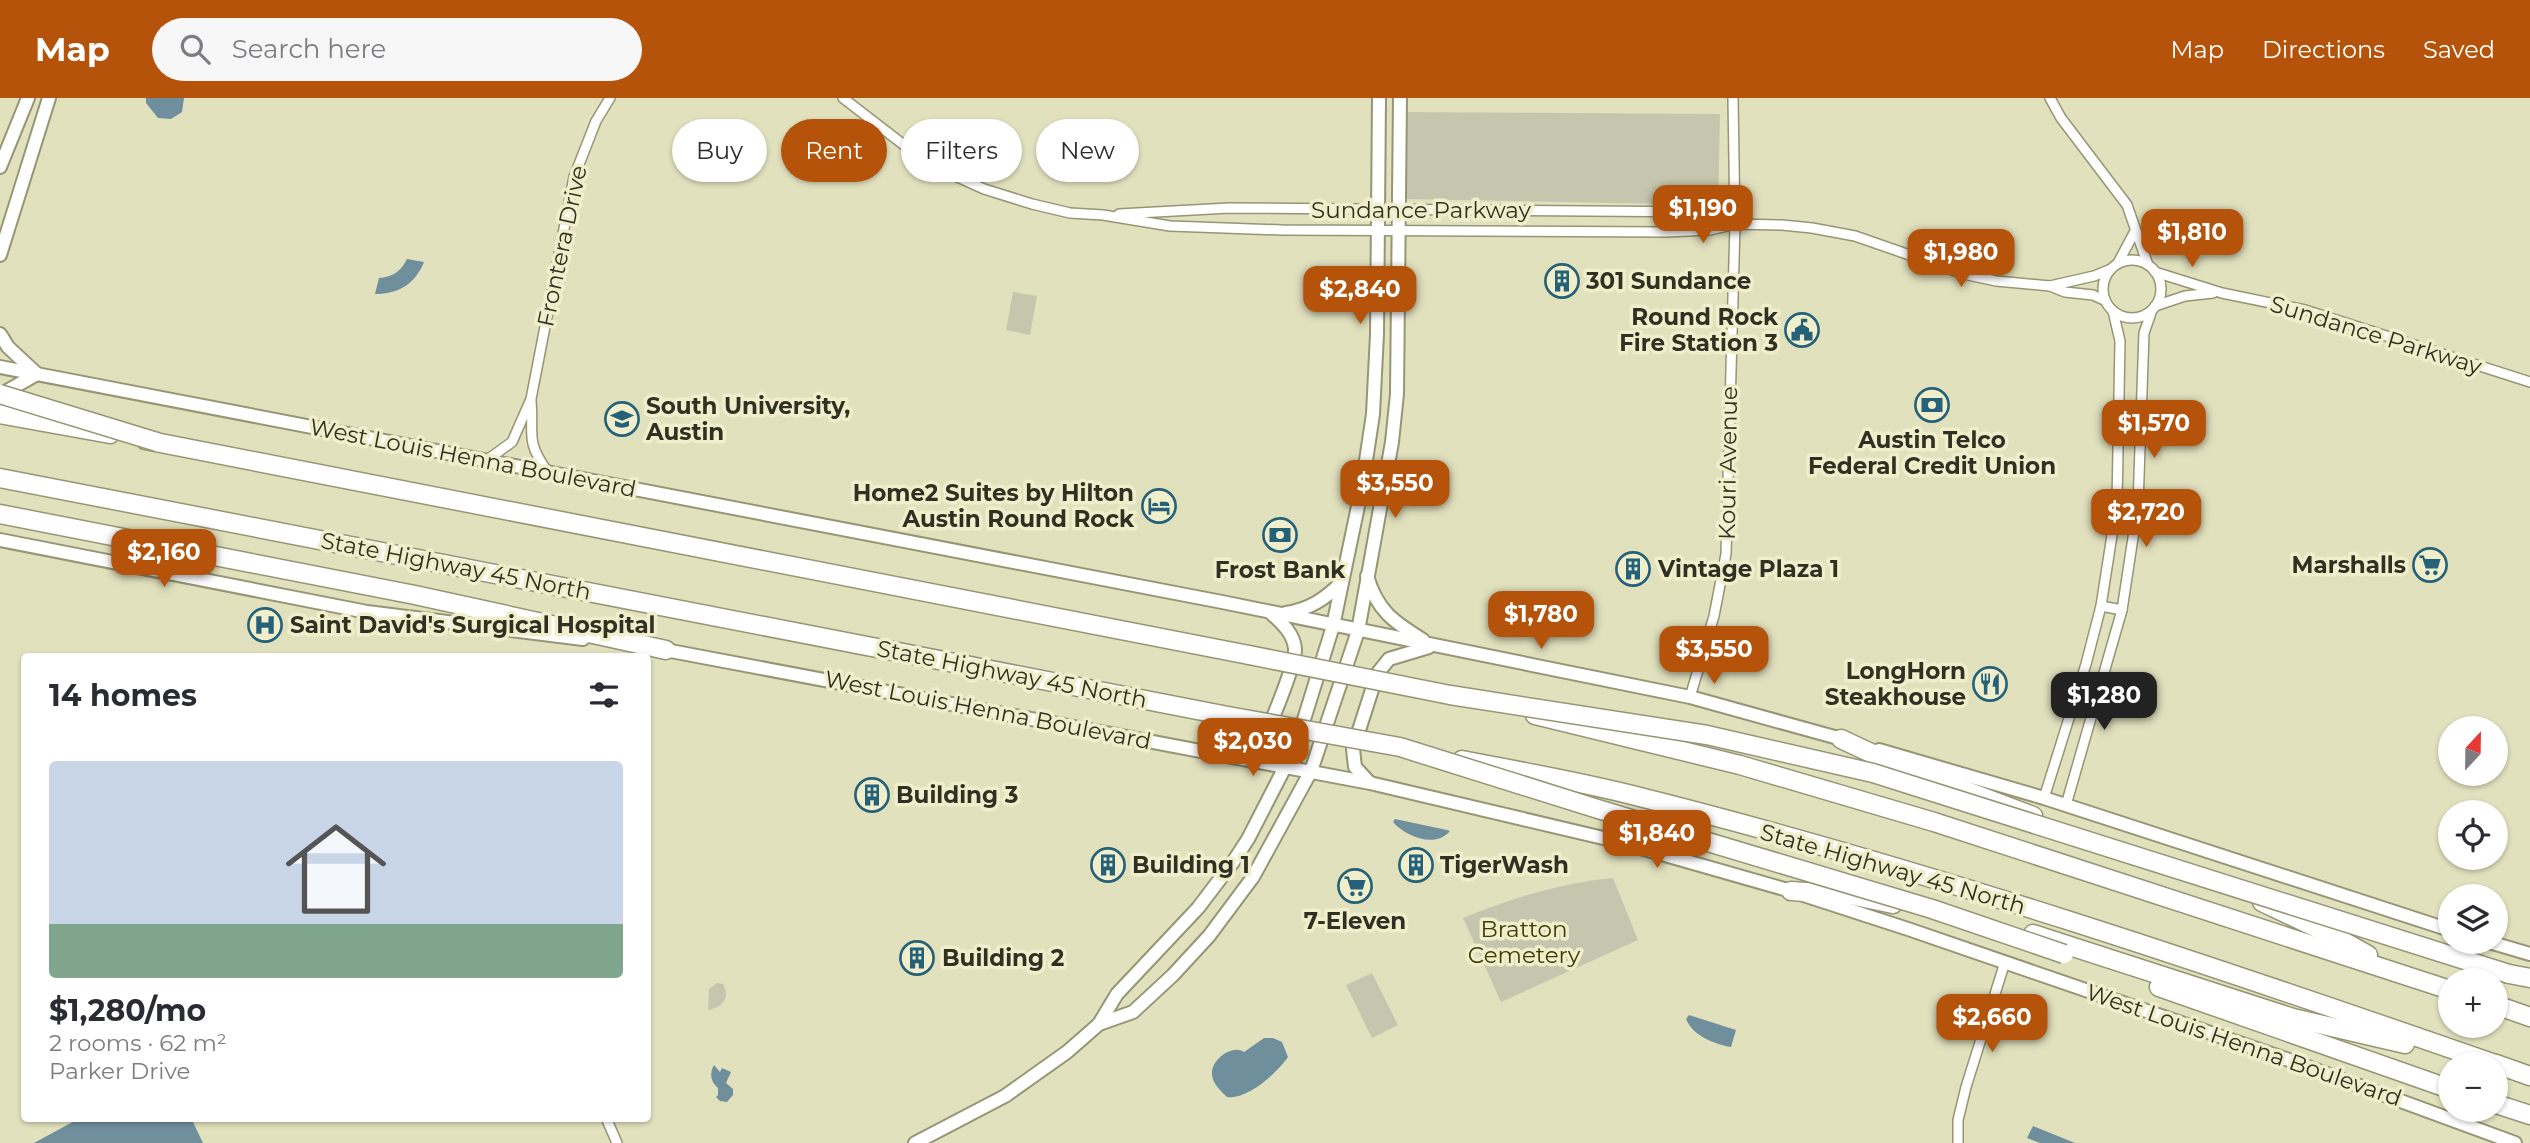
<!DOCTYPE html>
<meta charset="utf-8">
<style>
body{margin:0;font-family:Montserrat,sans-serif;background:#f7f7f7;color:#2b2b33;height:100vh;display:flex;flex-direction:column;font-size:26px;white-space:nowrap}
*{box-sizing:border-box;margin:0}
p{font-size:23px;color:#7c7c81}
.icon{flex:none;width:38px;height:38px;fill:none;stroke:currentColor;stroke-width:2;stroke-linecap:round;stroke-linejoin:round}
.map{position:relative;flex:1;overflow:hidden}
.side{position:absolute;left:21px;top:555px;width:630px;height:469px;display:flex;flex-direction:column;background:#fff;border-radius:7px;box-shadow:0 2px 5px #0004}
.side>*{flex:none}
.guide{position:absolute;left:672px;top:21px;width:665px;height:63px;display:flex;gap:14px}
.needle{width:46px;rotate:22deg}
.tools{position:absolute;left:2438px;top:618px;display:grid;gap:14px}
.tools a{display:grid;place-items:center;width:70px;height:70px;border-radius:50%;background:#fff;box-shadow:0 2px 5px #0004;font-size:35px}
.price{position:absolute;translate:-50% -60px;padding:0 16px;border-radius:14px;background:#b45309;color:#fff;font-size:23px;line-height:46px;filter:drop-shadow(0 2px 4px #0008)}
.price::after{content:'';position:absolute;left:50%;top:42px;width:21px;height:16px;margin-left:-10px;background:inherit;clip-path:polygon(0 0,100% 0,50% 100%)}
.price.active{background:#222;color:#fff}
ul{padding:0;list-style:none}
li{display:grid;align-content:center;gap:14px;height:371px;padding:0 28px}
li span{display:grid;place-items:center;height:217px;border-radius:7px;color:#555}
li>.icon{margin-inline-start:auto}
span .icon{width:126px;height:126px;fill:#fffc;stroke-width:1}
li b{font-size:30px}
h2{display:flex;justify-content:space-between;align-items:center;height:84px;padding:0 28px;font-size:30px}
.pill{padding:0 24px;border-radius:32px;background:#fff;box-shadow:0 2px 5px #0004;font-size:24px;line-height:63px}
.pill.active{background:#b45309;color:#fff}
header{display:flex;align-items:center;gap:42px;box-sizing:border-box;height:98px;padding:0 35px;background:#b45309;color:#fff}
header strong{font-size:33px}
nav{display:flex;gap:38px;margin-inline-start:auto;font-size:24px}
.search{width:490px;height:63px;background:#f7f7f7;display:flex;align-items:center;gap:18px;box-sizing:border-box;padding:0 24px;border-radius:38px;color:#7c7c81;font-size:26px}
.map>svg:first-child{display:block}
.green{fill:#c6c6ae}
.water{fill:#6f8f9d}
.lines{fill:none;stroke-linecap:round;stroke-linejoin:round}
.minor-casing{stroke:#969574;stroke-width:12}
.tertiary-casing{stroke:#969574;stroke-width:16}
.secondary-casing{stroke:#969574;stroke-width:16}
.motorway-casing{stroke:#969574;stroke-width:21}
.minor{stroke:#fff;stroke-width:9}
.tertiary{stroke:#fff;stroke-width:12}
.secondary{stroke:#fff;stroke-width:12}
.motorway{stroke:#fff;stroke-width:18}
.motorway-bridge-casing{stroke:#969574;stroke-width:21;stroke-linecap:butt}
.motorway-bridge{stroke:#fff;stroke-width:18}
.labels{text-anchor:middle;stroke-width:7;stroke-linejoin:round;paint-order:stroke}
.street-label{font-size:23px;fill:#313123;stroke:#f0eecb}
.poi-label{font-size:23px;font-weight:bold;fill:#313123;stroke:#f0eecb;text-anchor:start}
.park-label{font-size:23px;fill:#3f3b03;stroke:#f0eecb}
</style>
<header>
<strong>Map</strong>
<div class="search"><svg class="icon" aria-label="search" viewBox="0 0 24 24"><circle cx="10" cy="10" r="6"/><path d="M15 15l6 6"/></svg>Search here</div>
<nav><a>Map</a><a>Directions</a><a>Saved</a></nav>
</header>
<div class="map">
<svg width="2530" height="1045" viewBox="0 0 2530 1045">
<rect width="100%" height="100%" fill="#e2e1be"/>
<g class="green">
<polygon points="1403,14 1720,16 1718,107 1404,101"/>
<polygon points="1013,194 1037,198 1030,237 1006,232"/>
<path d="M1613,780L1638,842L1501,904L1463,820C1512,800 1561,785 1613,780Z"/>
<polygon points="1372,875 1398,927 1372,940 1346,887"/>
<path d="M717,885L723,886C731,899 722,910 708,912L709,891Z"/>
</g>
<g class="water">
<polygon points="146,0 184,0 182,14 171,21 158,20 146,5"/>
<path d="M407,161L424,164C415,186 399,196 375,196L379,180C393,179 401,173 407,161Z"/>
<path d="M1395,721L1447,732L1450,733C1435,751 1405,738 1393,724Z"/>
<path d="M1689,917L1736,932L1731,949C1714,946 1693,938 1686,921Z"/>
<path d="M1264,940H1273L1282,944L1288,959C1277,975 1247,1002 1227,999C1221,993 1212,985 1212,976C1211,961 1233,946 1244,954Z"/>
<path d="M714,967L720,974L722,970L731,974L726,985L733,991V997L727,1004L720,1003L716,999L718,997V990C711,984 709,976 714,967Z"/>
<polygon points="80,1020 191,1020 203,1045 34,1045"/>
<polygon points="2033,1028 2075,1045 2040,1045 2027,1040"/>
</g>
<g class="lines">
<g class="minor-casing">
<g id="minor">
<polyline points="843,0 913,54 942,72 984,91 1032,106 1070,115 1103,117 1170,128 1282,132 1666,134 1710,132 1735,126 1782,127 1812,130 1855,138 1964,176 1996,183 2050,188 2065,194 2093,197 2104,202"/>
<polyline points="2050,0 2061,20 2127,107 2148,167"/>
<polyline points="1119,116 1229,110 1714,114 1735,126"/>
<circle cx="2132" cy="191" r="29"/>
<polyline points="2118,165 2135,133"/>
<polyline points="2155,174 2222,195 2305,212 2530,284"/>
<polyline points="2050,188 2094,178 2109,172"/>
<polyline points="2155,208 2185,198 2213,195"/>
<path d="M531,303C534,337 525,342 547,373"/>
<polyline points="2120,336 2140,337"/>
<polyline points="487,362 512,344 531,301 574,79 596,23 610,0"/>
<polyline points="2101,508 2122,512"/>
<polyline points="1690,599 1714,518 1726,456 1735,126 1733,0"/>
<polyline points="2044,700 2086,566 2101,508 2117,405 2120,243 2113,213"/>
<polyline points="2066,707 2122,512 2138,407 2144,235 2152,212"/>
<polyline points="607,1022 617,1045"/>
<polyline points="1958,1045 1958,1022 1966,989 2005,864"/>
</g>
</g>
<g class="tertiary-casing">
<g id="tertiary">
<polyline points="1333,528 1362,389 1373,316 1377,236 1379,0"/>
<polyline points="1358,533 1392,344 1397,296 1400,0"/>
</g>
</g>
<g class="secondary-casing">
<g id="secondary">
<polyline points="0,69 28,0"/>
<polyline points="0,157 49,0"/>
<polyline points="0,236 8,249 37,276"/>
<polyline points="0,269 1222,504 1690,599 1849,643"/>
<polyline points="0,297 37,276"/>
<polyline points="0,442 367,514 583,541"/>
<path d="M1367,478C1377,513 1394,524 1423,542"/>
<path d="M1286,515C1310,511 1325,501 1342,484"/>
<polyline points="660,551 1370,685 1616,743 1791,793 1908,831 2289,962 2515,1045"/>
<polyline points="1879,652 2044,700 2450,832"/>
<path d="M1233,656C1242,654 1252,653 1258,647C1268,637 1296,564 1295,551C1294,536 1282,525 1272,516"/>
<polyline points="1369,684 1355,669 1353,651 1377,576 1389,561 1429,549"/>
<polyline points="2489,844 2530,856"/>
<polyline points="1099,926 1133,914 1173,877 1209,838 1253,779 1311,673 1358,533"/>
<polyline points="915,1045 1005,998 1067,954 1099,926 1117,896 1198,810 1233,764 1248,741 1285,669 1292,660 1333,528"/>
</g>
</g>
<g class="motorway-casing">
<g id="motorway">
<polyline points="0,316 110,336"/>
<polyline points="145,342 1249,557"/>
<polyline points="0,380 1228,618"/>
<polyline points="0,416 415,497 666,552"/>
<polyline points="1535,617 1740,667 1934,724 2450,892"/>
<polyline points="1841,641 1890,664 2033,718"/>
<path d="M1462,662C1518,673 1576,683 1632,697C1924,770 2210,867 2495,966"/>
<polyline points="1791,793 1850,797 1893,806"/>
<polyline points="2262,804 2336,839 2368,857"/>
<polyline points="2033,836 2293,920 2405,946"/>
<polyline points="2509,876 2530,880"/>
<polyline points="2159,889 2450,991"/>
<polyline points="2496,907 2530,919"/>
<polyline points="2496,966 2530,978"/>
<polyline points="2496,1006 2530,1017"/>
</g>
</g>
<use href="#minor" class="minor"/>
<use href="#tertiary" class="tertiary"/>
<use href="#secondary" class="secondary"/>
<use href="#motorway" class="motorway"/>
<g class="motorway-bridge-casing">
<g id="motorway-bridge">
<polyline points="0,296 157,344"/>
<polyline points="1249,557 1450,597 1707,637 1873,675 2509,876"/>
<polyline points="1228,618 1400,649 1601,712 1932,811 2064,856"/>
</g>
</g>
<use href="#motorway-bridge" class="motorway-bridge"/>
</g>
<defs>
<g id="building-ring" transform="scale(1.75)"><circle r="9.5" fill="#f0eecb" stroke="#256179" stroke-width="1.5"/><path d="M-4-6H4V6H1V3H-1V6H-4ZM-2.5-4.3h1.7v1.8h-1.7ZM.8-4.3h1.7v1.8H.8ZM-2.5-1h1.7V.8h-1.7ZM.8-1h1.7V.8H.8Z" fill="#256179"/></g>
<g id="civic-ring" transform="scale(1.75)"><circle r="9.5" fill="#f0eecb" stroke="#256179" stroke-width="1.5"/><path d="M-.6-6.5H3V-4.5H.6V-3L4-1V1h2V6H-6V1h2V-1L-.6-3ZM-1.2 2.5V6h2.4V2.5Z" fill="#256179"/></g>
<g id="bank-ring" transform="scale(1.75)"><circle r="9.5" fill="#f0eecb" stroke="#256179" stroke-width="1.5"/><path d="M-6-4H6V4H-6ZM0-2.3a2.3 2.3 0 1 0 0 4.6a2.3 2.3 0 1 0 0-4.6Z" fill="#256179"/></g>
<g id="university-ring" transform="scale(1.75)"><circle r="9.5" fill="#f0eecb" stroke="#256179" stroke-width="1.5"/><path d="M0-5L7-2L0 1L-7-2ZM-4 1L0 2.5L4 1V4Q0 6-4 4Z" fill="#256179"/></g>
<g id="hotel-ring" transform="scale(1.75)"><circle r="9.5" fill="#f0eecb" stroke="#256179" stroke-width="1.5"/><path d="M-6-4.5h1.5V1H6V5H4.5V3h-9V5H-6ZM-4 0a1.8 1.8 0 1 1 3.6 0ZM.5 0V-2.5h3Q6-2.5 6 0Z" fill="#256179"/></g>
<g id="supermarket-ring" transform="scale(1.75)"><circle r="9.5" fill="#f0eecb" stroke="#256179" stroke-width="1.5"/><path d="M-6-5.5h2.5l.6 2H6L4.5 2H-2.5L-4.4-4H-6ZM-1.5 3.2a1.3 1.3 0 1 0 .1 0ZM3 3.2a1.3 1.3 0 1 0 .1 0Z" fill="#256179"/></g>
<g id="hospital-ring" transform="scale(1.75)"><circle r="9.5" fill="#f0eecb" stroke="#256179" stroke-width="1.5"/><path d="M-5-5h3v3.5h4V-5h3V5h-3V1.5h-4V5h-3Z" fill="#256179"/></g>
<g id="restaurant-ring" transform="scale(1.75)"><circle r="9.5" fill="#f0eecb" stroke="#256179" stroke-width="1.5"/><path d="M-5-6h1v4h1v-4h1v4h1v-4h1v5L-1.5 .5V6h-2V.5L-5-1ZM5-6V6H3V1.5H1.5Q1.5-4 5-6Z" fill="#256179"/></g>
</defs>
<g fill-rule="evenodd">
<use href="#building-ring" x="1562" y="183"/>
<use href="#civic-ring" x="1802" y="232"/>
<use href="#bank-ring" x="1932" y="307"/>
<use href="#university-ring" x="622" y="321"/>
<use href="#hotel-ring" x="1159" y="408"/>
<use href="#bank-ring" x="1280" y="437"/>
<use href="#supermarket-ring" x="2430" y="467"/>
<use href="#building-ring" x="1633" y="471"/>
<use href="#hospital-ring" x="265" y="527"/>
<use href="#restaurant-ring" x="1990" y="586"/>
<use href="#building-ring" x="872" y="697"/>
<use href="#building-ring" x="1108" y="767"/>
<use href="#building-ring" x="1416" y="767"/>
<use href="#supermarket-ring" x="1355" y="788"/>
<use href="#building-ring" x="917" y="860"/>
</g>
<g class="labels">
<g class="street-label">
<text x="1421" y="120">Sundance Parkway</text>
<text transform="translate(562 148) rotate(-78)" y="8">Frontera Drive</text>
<text transform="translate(2376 237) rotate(17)" y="8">Sundance Parkway</text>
<text transform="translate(473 360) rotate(11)" y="8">West Louis Henna Boulevard</text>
<text transform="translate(1728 365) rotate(-89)" y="8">Kouri Avenue</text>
<text transform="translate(456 468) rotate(11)" y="8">State Highway 45 North</text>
<text transform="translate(1012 576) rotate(11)" y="8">State Highway 45 North</text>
<text transform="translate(988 612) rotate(11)" y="8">West Louis Henna Boulevard</text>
<text transform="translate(1893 771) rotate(16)" y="8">State Highway 45 North</text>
<text transform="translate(2244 947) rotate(19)" y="8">West Louis Henna Boulevard</text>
</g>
<g class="poi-label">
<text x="1586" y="191">301 Sundance</text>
<text x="1778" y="227" text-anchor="end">Round Rock<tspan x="1778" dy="26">Fire Station 3</tspan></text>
<text x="646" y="316">South University,<tspan x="646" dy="26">Austin</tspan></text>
<text x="1932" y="350" text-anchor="middle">Austin Telco<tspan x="1932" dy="26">Federal Credit Union</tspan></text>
<text x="1134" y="403" text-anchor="end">Home2 Suites by Hilton<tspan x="1134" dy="26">Austin Round Rock</tspan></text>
<text x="2406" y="475" text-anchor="end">Marshalls</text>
<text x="1658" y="479">Vintage Plaza 1</text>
<text x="1280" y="480" text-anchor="middle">Frost Bank</text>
<text x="290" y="535">Saint David's Surgical Hospital</text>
<text x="1966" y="581" text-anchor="end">LongHorn<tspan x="1966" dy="26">Steakhouse</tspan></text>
<text x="896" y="705">Building 3</text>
<text x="1132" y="775">Building 1</text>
<text x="1440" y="775">TigerWash</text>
<text x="1355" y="831" text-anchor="middle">7-Eleven</text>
<text x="942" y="868">Building 2</text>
</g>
<g class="park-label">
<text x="1524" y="839">Bratton<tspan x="1524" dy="26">Cemetery</tspan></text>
</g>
</g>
</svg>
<div class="tools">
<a><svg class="needle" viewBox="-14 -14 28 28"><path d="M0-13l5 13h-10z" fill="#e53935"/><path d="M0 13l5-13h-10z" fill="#7c7c81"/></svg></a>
<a><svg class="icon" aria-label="locate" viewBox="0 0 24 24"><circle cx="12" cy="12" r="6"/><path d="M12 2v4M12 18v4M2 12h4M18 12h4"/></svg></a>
<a><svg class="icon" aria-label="layers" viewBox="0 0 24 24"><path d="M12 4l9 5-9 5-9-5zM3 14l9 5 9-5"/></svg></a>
<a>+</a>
<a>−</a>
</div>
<b class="price" style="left:1703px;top:147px">$1,190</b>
<b class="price" style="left:2192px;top:171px">$1,810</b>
<b class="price" style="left:1961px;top:191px">$1,980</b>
<b class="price" style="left:1360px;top:228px">$2,840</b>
<b class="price" style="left:2154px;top:362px">$1,570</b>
<b class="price" style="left:1395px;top:422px">$3,550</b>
<b class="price" style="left:2146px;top:451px">$2,720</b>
<b class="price" style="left:164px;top:491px">$2,160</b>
<b class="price" style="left:1541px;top:553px">$1,780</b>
<b class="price" style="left:1714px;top:588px">$3,550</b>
<b class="price active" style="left:2104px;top:634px">$1,280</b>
<b class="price" style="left:1253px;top:680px">$2,030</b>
<b class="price" style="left:1657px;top:772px">$1,840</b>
<b class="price" style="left:1992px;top:956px">$2,660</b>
<div class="guide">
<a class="pill">Buy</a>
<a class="pill active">Rent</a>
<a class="pill">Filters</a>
<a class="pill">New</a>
</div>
<section class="side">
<h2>14 homes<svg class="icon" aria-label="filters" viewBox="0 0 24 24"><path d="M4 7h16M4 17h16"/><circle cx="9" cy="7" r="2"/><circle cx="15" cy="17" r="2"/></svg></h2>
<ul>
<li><span style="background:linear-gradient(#c9d6e8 75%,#7fa58c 0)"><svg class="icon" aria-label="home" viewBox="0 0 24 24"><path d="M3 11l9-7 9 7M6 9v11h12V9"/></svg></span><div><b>$1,280/mo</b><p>2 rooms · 62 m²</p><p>Parker Drive</p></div></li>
</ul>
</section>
</div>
